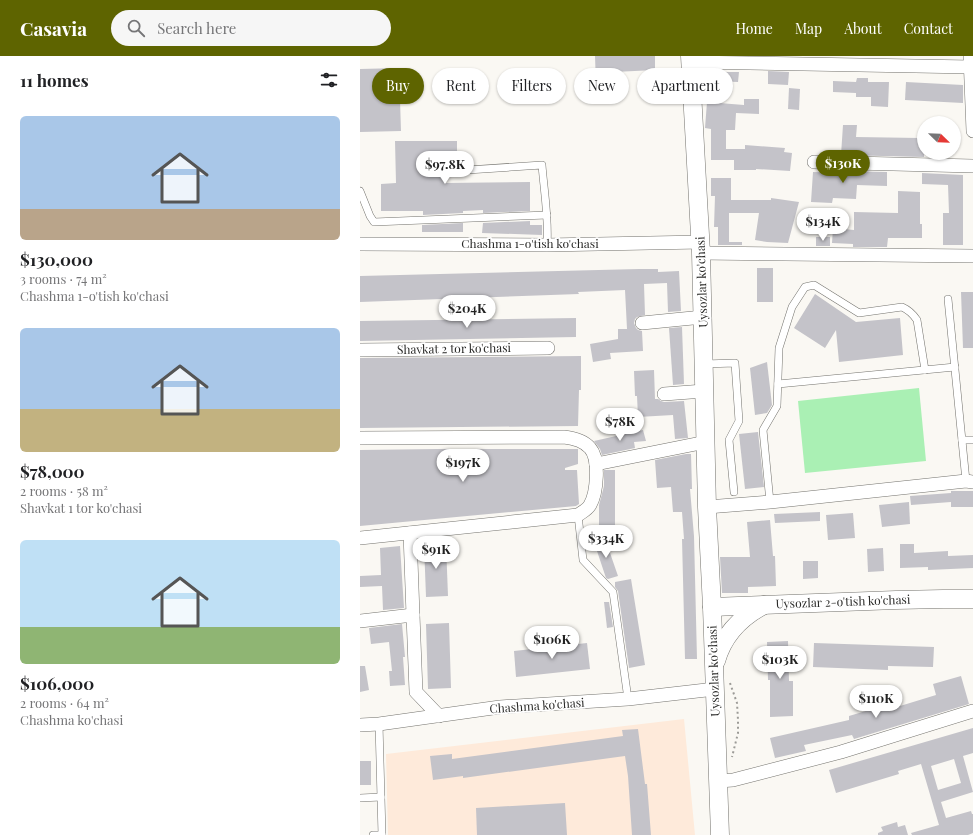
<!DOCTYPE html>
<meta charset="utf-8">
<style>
body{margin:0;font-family:"Playfair Display",serif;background:#f6f6f6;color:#202124;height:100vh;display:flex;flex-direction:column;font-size:15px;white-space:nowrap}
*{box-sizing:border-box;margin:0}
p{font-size:13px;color:#757577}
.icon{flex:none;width:22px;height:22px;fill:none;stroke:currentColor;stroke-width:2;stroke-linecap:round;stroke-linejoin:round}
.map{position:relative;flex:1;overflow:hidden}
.sheet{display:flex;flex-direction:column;background:#fff;width:360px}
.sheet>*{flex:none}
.banner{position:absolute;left:12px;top:12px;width:380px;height:36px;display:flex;gap:8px}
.needle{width:26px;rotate:113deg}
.fabs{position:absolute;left:557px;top:60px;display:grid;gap:8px}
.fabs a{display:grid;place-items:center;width:44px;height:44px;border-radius:50%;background:#fff;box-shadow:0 1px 3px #0004;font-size:20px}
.price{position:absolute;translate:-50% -34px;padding:0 9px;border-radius:14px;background:#fff;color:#222;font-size:13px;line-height:26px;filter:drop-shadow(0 1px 2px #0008)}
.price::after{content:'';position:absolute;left:50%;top:24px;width:12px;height:9px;margin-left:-6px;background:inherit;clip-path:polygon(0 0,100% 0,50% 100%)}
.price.on{background:#5e6400;color:#fff}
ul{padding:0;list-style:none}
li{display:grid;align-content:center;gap:8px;height:212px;padding:0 20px}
li span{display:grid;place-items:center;height:124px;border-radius:6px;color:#555}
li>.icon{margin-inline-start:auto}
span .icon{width:72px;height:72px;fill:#fffc;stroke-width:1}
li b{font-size:17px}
h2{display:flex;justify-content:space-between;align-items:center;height:48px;padding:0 20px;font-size:17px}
.pill{padding:0 14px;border-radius:18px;background:#fff;box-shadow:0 1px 3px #0004;font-size:14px;line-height:36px}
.pill.on{background:#5e6400;color:#fff}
header{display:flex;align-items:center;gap:24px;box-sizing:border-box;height:56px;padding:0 20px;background:#5e6400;color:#fff}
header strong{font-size:19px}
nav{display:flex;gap:22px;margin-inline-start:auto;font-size:14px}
.search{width:280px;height:36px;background:#f6f6f6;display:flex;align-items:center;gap:10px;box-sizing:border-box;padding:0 14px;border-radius:22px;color:#757577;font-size:15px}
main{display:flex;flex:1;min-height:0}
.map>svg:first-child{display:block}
.industrial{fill:#feeada}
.green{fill:#aaf0b4}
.building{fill:#c4c3c9;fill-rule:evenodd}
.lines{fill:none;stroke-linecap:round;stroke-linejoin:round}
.lane-casing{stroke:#74736e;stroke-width:8}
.street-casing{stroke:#74736e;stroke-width:14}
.secondary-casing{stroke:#74736e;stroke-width:19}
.path{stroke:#9c9b97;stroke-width:2;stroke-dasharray:2 3;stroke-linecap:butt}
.lane{stroke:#fff;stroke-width:7}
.street{stroke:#fff;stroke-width:13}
.secondary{stroke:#fff;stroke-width:18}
.labels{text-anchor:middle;stroke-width:3.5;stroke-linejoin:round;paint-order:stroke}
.street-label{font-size:12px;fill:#292927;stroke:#fff}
</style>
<header>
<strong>Casavia</strong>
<div class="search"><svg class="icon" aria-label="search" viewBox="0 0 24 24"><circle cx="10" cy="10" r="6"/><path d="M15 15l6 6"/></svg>Search here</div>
<nav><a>Home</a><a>Map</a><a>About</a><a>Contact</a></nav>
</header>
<main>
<section class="sheet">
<h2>11 homes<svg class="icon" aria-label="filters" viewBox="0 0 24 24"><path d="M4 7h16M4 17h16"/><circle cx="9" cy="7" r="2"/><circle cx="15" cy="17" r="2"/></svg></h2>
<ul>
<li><span style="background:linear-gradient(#a9c7e8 75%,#b9a48a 0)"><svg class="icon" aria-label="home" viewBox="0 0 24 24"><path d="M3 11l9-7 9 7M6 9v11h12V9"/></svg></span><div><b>$130,000</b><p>3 rooms · 74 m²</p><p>Chashma 1-o'tish ko'chasi</p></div></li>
<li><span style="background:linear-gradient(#a9c7e8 65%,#c2b280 0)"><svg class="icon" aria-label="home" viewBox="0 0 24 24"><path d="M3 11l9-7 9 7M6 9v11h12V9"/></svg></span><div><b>$78,000</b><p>2 rooms · 58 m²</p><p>Shavkat 1 tor ko'chasi</p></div></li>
<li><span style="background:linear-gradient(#bfe0f5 70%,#8fb573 0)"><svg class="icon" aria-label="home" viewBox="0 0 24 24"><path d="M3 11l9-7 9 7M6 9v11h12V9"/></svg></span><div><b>$106,000</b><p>2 rooms · 64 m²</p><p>Chashma ko'chasi</p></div></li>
</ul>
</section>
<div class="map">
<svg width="613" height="779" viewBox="0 0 613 779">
<rect width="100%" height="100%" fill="#faf8f3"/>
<polygon class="industrial" points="324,663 335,779 28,779 26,698"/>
<polygon class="green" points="559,332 566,405 445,417 438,345"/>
<g class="building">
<polygon points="235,0 295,0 295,14 254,16 254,28 236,29"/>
<polygon points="39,12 41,75 0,76 0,13"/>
<polygon points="408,15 429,16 428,29 408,28"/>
<polygon points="350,16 379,16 378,26 350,25"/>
<polygon points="497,22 508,22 508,26 529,26 528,51 511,50 511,41 496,41 496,37 473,36 473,25 496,26"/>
<polygon points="546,26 603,29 603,47 545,44"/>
<polygon points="429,32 440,33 439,54 428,53"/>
<polygon points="384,43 399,43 399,58 376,57 375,74 366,74 366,93 385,93 385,89 425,92 424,96 432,97 430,115 396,113 396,114 374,114 374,104 351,104 351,73 345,72 347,46 384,49"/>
<polygon points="483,69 497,69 496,81 560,82 560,84 564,84 564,101 481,99"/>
<polygon points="35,85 97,85 97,110 84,110 84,127 170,126 170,155 123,157 123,154 103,155 103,157 63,159 63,155 21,155 21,128 36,127"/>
<polygon points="480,115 527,116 527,130 497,129 496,143 473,142 472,147 451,146 453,116 480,117"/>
<polygon points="562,117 603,119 603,189 583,189 583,157 589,157 588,129 562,128"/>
<polygon points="351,122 371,122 371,144 411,144 411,142 439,146 428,187 407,186 395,184 399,157 369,157 369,186 382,186 382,189 358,189 358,171 354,171 355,140 351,140"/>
<polygon points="538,135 560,136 560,168 562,168 562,182 528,182 527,191 493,191 493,188 472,187 473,172 494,174 494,156 538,157"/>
<polygon points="170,165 170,169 182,169 182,179 122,177 123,167"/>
<polygon points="103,167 103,176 62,176 62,169"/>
<rect x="456" y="181" width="14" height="9"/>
<rect x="397" y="212" width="16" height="34"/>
<polygon points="279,213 298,213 298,216 319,215 321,255 308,256 307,227 284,228 285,259 277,261 275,263 274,267 276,272 278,274 282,275 283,295 250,297 251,303 233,306 230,288 258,283 258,273 267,273 265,234 218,236 219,238 0,246 0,220"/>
<polygon points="601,236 613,236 613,292 603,292"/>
<polygon points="455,238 496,266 540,262 543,299 479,306 476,274 465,292 434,272"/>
<polygon points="216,262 216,281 0,285 0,265"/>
<polygon points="322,271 324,328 313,329 309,272"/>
<polygon points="221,300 221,334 219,334 218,370 0,372 0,302"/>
<polygon points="407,306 412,349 407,357 395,359 390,312"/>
<polygon points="294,314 295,343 298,343 301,345 304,346 324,345 328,382 315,383 313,359 278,361 277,340 275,340 274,315"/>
<polygon points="283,374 286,385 274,386 275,392 242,399 240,393 234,385"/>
<polygon points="398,376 404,431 385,433 379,378"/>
<polygon points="77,393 218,393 218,408 205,412 205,414 217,414 219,448 216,450 0,470 0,394"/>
<polygon points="326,398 331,398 332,433 330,433 334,480 337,603 325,603 322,483 324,483 322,456 313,456 311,431 297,432 295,404"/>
<polygon points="244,414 255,414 255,469 239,469 239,449 244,430"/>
<polygon points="591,435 613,435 613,451 591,451 591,446 551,449 550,440 591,437"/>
<polygon points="549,446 550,468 522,471 519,449"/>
<polygon points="460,456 460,465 415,467 414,458"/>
<polygon points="493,457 495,482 468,484 466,459"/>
<polygon points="410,464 413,500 415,500 416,530 388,531 388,537 362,537 360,501 390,501 387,466"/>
<polygon points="246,482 250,493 249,494 258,520 248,523 246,522 234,486"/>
<polygon points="64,488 86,488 88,540 66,541"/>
<polygon points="540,488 554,488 554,497 588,495 588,500 613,499 613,512 568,514 568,511 540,512"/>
<polygon points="40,490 44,552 23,554 22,530 0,531 0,520 21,519 20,492"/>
<polygon points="523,492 524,515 508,516 507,493"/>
<polygon points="443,505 458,505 458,522 443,523"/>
<polygon points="271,523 285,609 269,612 258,535 255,531 255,526"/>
<polygon points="244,546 249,546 253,571 247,572"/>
<polygon points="89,567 91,632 68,633 66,568"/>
<polygon points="42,568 45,601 43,601 45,629 30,630 29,615 32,615 29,586 11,588 9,572"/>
<polygon points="428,585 429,625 433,625 433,660 410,661 410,624 408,624 407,586"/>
<polygon points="227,587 230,613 156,621 154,595"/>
<polygon points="454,587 574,591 573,611 528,610 528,614 453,611"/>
<polygon points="0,610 5,610 9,634 0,636"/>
<polygon points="601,620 609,648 494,683 492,679 444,689 446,695 415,702 410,682 489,664 489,660 526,649 527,654 576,639 573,628"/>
<path d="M613,672V697L603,700L613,736L581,746L586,762L611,755L612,758H613V777L608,779H552L551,777L579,769L561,708L538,715L539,718L476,737L469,714ZM594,703L601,727L578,734L571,710Z"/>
<polygon points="278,673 285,728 287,728 291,779 272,779 268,720 265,700 103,722 103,720 73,724 70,700 92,698 92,703 263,680 262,674"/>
<rect x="0" y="705" width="11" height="24"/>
<polygon points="205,747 207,779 117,779 116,752"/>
<polygon points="537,766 538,771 545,769 548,779 518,779 518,777 523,775 521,771"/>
</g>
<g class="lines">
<g class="lane-casing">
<g id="lane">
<path d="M92,115L182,109C184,135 189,163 187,189"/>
<polyline points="0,135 10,160 14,166 187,159"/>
<polyline points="588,243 606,425"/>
<polyline points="344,308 375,307 379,365 369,384 374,436"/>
<polyline points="418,328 595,311"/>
<polyline points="602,384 613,384"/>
<path d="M410,446L403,374L417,350L419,292L432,251L445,231L454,229L499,257L542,251C549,254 553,258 557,264L565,314"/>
<polyline points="218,459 223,504 253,536 268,643"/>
<polyline points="19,668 22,779"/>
<polyline points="0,742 21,741"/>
<polyline points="13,779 22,779"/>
</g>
</g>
<g class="street-casing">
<g id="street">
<polyline points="610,0 613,75"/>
<polyline points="330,6 611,11"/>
<polyline points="454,106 613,110"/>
<polyline points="0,188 187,189 341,186"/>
<polyline points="341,197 613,200"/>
<polyline points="282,267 343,261"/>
<polyline points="0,294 188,292"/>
<polyline points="304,338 344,335"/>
<path d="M0,382L204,381C213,382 224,385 230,392C240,403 237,437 230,449C227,454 222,456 218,459L0,482"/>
<polyline points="236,408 346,386"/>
<polyline points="347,451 410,446 606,425 613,426"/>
<polyline points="50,477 53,559"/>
<polyline points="0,565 53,559 56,636 79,660"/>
<polyline points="0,669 19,668 140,651 268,643 355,633"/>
<polyline points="358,725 373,724 481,696 613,655"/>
</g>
</g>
<g class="secondary-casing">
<g id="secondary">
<polyline points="330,0 341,197 347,451 352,551 360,779"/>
<polyline points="352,551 536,544 583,543 613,543"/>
<path d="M356,605C363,580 381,561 404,549"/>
</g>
</g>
<polyline class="path" points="370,627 377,647 378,664 378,677 372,701"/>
<use href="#lane" class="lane"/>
<use href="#street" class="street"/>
<use href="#secondary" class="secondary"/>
</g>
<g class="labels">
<g class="street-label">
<text x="170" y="192">Chashma 1-o'tish ko'chasi</text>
<text transform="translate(342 226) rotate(-92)" y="4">Uysozlar ko'chasi</text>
<text transform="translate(94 293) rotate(-1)" y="4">Shavkat 2 tor ko'chasi</text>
<text transform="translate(483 546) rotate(-2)" y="4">Uysozlar 2-o'tish ko'chasi</text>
<text transform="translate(354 615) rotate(-92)" y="4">Uysozlar ko'chasi</text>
<text transform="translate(177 650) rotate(-4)" y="4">Chashma ko'chasi</text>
</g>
</g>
</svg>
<div class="fabs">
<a><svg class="needle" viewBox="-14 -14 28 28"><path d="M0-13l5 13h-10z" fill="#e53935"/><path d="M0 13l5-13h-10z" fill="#757577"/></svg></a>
</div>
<b class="price on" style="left:483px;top:128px">$130K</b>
<b class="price" style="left:85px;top:129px">$97.8K</b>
<b class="price" style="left:463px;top:186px">$134K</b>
<b class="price" style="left:107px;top:273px">$204K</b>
<b class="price" style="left:260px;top:386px">$78K</b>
<b class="price" style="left:103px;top:427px">$197K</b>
<b class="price" style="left:246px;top:503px">$334K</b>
<b class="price" style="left:76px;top:514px">$91K</b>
<b class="price" style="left:192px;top:604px">$106K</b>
<b class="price" style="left:420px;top:624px">$103K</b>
<b class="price" style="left:516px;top:663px">$110K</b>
<div class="banner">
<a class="pill on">Buy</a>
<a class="pill">Rent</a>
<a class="pill">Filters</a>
<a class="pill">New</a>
<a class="pill">Apartment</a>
</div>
</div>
</main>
